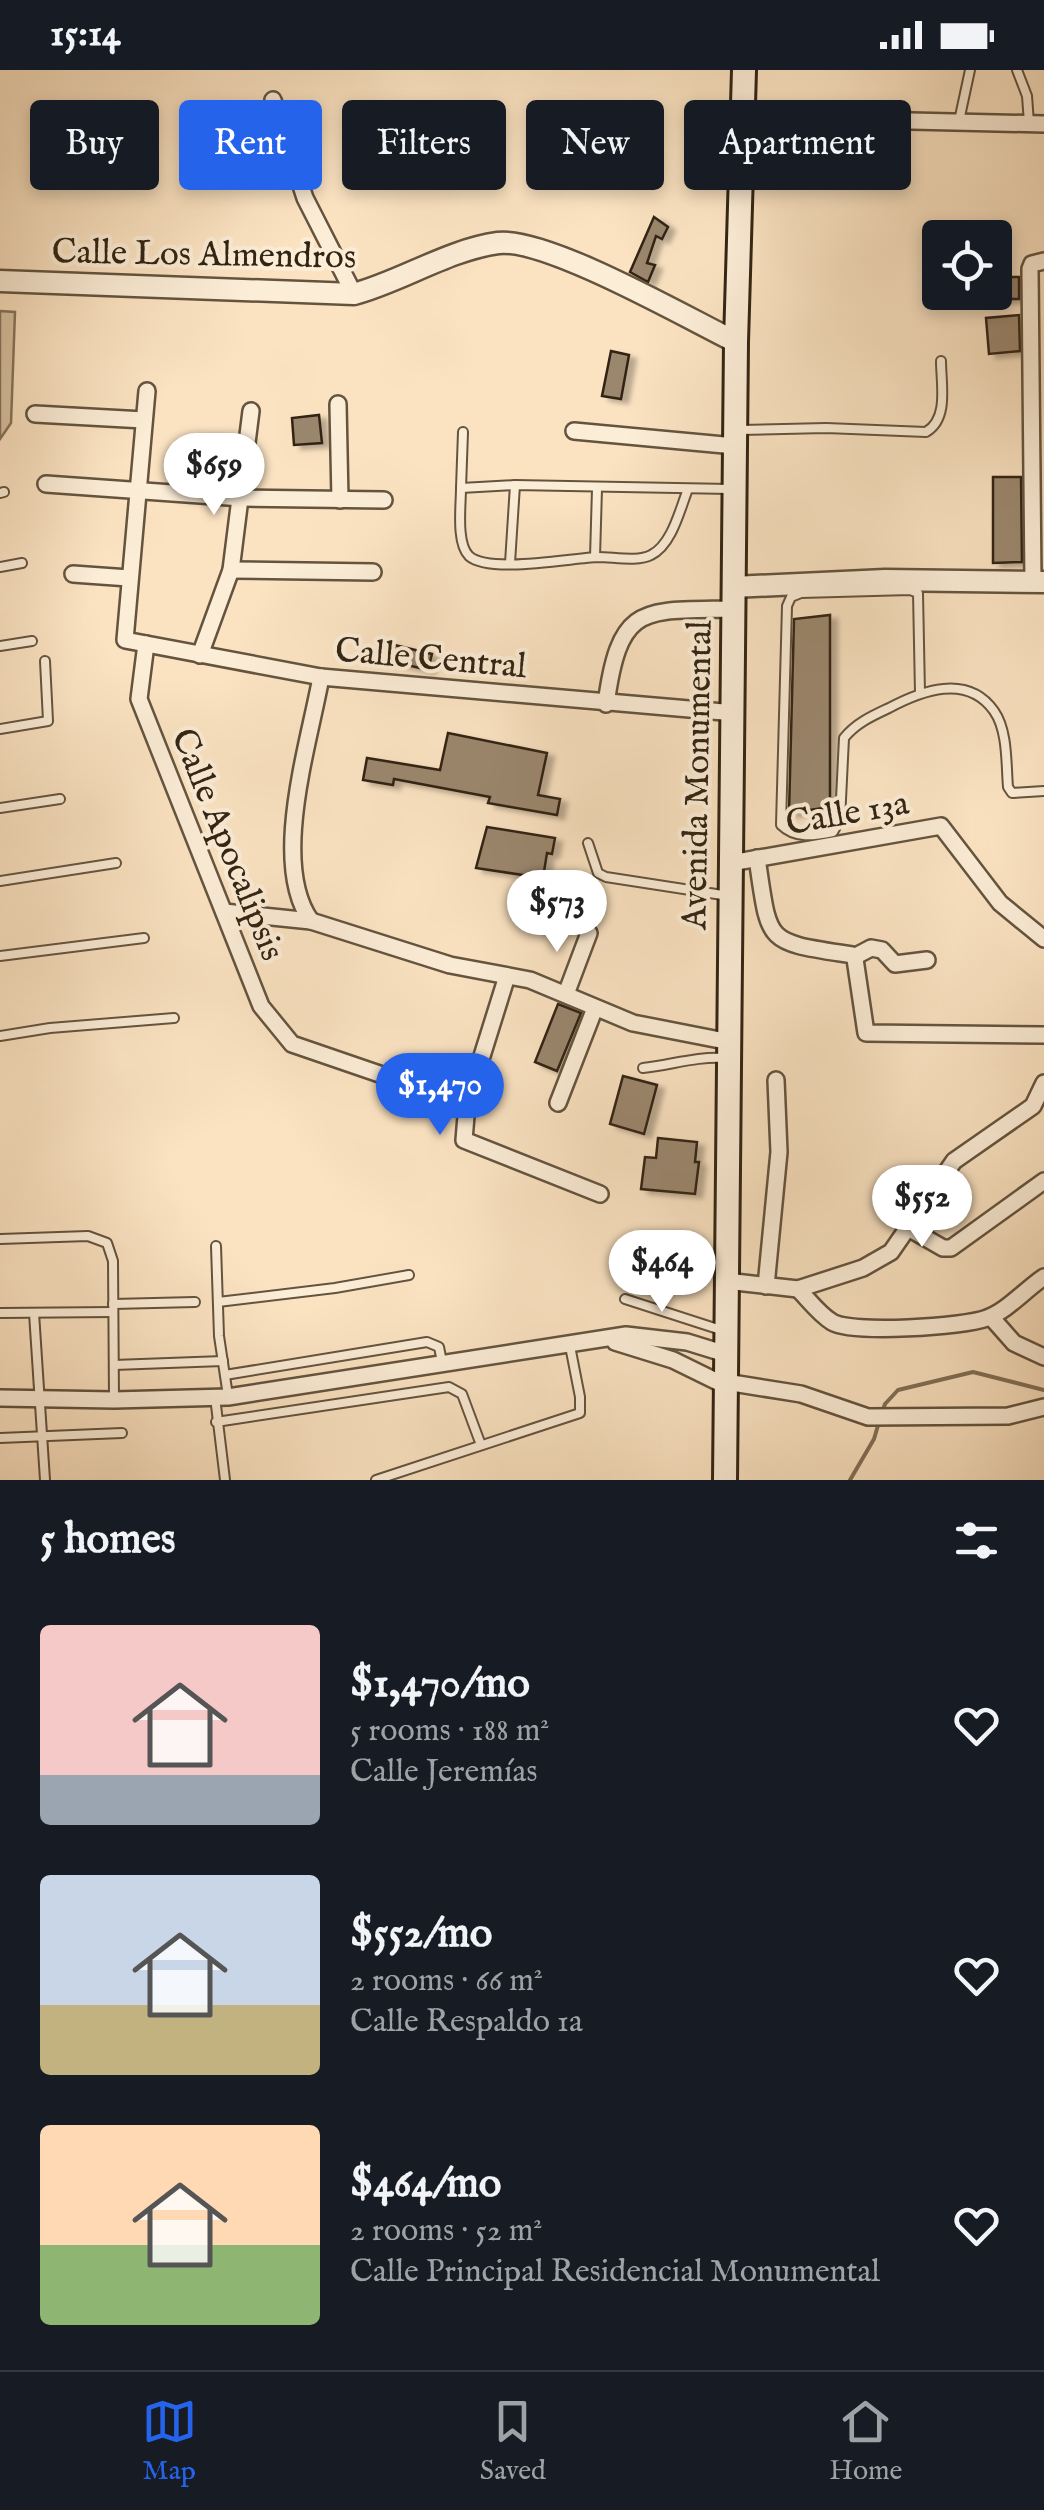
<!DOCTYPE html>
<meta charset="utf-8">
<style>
body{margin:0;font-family:"IM FELL English",serif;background:#20242c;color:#f1f3f6;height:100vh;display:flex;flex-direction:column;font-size:38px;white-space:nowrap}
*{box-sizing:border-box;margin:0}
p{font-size:32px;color:#9ea1a6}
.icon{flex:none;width:55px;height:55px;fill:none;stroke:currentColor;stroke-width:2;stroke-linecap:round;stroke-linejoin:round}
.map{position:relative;height:1410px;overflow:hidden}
.details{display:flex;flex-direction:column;background:#171b24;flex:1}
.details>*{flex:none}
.hud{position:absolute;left:30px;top:30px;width:985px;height:90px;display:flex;gap:20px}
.buttons{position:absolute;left:922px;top:150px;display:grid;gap:20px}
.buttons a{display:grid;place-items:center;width:90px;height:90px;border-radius:10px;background:#171b24;box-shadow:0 5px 15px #0003;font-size:50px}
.price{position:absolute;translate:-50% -85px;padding:0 22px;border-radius:35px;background:#fff;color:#222;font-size:32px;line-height:65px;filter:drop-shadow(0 2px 5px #0008)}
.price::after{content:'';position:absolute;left:50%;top:60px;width:30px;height:22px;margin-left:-15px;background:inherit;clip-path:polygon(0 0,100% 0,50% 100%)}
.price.selected{background:#2563eb;color:#fff}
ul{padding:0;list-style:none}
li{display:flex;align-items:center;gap:30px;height:250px;padding:0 40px}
li span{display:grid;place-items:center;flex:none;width:280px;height:200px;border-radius:10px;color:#555}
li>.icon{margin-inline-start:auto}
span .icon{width:120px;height:120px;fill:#fffc;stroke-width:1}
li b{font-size:42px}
h2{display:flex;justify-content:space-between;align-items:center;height:120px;padding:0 40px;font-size:42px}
.tag{padding:0 35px;border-radius:10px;background:#171b24;box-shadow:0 5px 15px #0003;font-size:35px;line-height:90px}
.tag.selected{background:#2563eb;color:#fff}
.status{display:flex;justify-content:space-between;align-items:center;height:70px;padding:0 50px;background:#171b24;direction:ltr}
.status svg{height:28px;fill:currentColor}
.tabs{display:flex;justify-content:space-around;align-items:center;height:140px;border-top:2px solid #363941;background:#171b24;font-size:28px;color:#9ea1a6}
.tabs a{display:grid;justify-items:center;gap:5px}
.tabs .selected{color:#2563eb}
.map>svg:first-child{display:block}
.pitch{fill:#d9c3a4;stroke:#86745c;stroke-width:2.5}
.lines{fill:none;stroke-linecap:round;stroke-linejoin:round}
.stream{stroke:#827058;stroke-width:4}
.building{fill:#9b876e;stroke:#322413;stroke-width:2.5;filter:url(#shadow)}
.service-casing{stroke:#64543f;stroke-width:12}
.minor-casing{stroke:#64543f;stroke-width:20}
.tertiary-casing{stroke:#64543f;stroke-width:25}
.secondary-casing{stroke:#322413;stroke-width:28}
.service{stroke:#fcedd7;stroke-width:8}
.minor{stroke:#fcedd7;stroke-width:15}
.tertiary{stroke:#fcedd7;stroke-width:20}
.secondary{stroke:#fcedd7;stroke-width:22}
.labels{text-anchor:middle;stroke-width:8;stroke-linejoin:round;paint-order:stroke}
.street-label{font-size:35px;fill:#322413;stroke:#fcedd7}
</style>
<div class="status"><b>15:14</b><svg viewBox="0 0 49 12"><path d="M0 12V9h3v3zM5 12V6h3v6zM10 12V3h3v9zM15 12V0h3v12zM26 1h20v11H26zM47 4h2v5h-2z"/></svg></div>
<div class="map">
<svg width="1044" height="1410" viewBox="0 0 1044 1410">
<defs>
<filter id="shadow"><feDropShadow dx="7" dy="4" stdDeviation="2.5" flood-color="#0004"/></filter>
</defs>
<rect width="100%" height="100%" fill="#fbe3c2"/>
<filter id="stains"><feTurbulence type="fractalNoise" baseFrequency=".002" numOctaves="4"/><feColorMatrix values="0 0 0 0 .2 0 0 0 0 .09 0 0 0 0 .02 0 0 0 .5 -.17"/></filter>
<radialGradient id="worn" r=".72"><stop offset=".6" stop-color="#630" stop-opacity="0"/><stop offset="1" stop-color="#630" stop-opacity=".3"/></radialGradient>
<polygon class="pitch" points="0,241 15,242 11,353 0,369"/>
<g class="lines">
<g class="stream">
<polyline points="882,1343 885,1334 898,1320 973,1302 1044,1320"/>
<polyline points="850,1410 874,1369 879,1352"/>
</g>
</g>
<g class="building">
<polygon points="654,147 668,157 662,169 656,166 647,193 655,195 648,212 630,202"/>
<rect x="995" y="207" width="24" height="22"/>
<polygon points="1019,245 1020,281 989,284 986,248"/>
<polygon points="611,281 629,285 621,329 602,326"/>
<polygon points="319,345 322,373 294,375 292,348"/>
<polygon points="993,407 1021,407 1022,492 993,493"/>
<polygon points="830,545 830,737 789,743 794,549"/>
<polygon points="382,572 432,584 428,600 378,588"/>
<polygon points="448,663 547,683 538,725 560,729 557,745 488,733 490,727 394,709 393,715 363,710 367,688 440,700"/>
<polygon points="487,757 555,768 552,784 547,783 543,808 476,798"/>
<polygon points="558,934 581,943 557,1001 535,992"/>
<polygon points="623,1006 657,1015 644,1064 610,1054"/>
<polygon points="658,1068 697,1072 695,1092 699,1092 695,1124 641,1119 645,1087 656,1088"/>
</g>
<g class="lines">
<g class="service-casing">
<g id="service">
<polyline points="1017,0 1027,26 1029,53"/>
<polyline points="959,51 970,0"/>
<path d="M740,360L826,358L926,362C949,349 941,314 941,291"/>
<polyline points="463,362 461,418 515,415 730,419"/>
<path d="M461,418C461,436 456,473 469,486C489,504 571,488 598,487C614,487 638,492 651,485C672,475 680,439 688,419"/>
<polyline points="0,423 4,422"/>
<polyline points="595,487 597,419"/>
<polyline points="510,493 515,415"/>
<polyline points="0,497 22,493"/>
<polyline points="0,576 32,571"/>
<path d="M920,623L918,523L910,520L801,523L791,527L787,536L781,755C795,769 814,766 833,762L840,750L844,668C856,653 872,646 889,638C921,621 967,603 994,641C1008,661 1006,694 1008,717L1012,723L1044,721"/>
<polyline points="0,659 48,651 45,591"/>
<polyline points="0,738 60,729"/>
<polyline points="588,773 598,803 606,807 729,826"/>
<polyline points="0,811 116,793"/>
<polyline points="0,886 144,868"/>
<polyline points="0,966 50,958 174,948"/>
<path d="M643,998C671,995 697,986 725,988"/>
<polyline points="0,1169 88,1166 107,1173 113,1191 114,1328"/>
<polyline points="216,1176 219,1266 228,1326"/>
<polyline points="625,1229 721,1260"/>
<polyline points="218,1232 335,1218 409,1205"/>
<polyline points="113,1234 195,1232"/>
<polyline points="0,1243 113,1242"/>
<polyline points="34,1243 45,1410"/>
<polyline points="114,1295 223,1291"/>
<polyline points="225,1305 427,1272 439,1277 442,1292"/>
<polyline points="215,1327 225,1410"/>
<polyline points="216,1352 449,1317 462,1324 481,1375"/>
<polyline points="0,1368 122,1363"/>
<polyline points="376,1410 580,1343 580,1327 570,1276"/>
</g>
</g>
<g class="minor-casing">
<g id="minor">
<polyline points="273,30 305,128 354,224"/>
<polyline points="743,47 1044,54"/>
<polyline points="147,321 125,570 321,607 735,643"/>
<polyline points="338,334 340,430"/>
<polyline points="35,344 144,350"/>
<polyline points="574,361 735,376"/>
<polyline points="46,414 242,428 384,430"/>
<polyline points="231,500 373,502"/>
<polyline points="73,504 129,508"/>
<polyline points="1033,512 1030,199 1032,194 1044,191"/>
<polyline points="146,574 139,629 261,936 292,974 467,1034"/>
<polyline points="200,585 231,500 251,341"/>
<path d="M606,634C620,532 642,541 734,539"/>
<path d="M757,788C770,876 764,871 852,885L855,889L866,963L1044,965"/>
<polyline points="731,793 941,756 1000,833 1044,869"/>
<polyline points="224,842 311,851 450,895 530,910 633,953 730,972"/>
<path d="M311,851C270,794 309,674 321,607"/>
<polyline points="854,887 871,878 882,880 895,894 927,890"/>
<polyline points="507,906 467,1034 464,1070 600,1124"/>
<polyline points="566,924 589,863"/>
<polyline points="558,1033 595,938"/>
<polyline points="910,1159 943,1178 951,1178 1044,1111"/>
<polyline points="726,1211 798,1219 863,1198 891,1182 954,1091 1033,1036 1044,1013"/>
<polyline points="766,1216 779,1082 776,1010"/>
<path d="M798,1219C808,1229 819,1244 832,1252C851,1264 964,1257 987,1248C1007,1241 1026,1219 1044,1207"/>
<polyline points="991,1247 1014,1273 1044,1287"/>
<polyline points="615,1272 673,1290 726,1316"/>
<polyline points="726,1312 801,1324 868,1347 1008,1346 1044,1337"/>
<polyline points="0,1328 114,1330 228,1327 626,1265 687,1272 726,1284"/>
</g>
</g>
<g class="tertiary-casing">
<g id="tertiary">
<path d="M0,211L354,224C402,211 448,180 498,173C546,167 687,248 736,272"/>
<polyline points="733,517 885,510 1044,512"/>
</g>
</g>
<g class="secondary-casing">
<polyline id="secondary" points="725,1410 736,272 744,0"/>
</g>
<use href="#service" class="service"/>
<use href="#minor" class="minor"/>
<use href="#tertiary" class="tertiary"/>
<use href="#secondary" class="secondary"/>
</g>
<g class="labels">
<g class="street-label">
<text transform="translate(204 183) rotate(1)" y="12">Calle Los Almendros</text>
<text transform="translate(431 587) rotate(5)" y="12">Calle Central</text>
<text transform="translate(696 705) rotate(-89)" y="12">Avenida Monumental</text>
<text transform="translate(847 742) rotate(-10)" y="12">Calle 13a</text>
<text transform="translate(229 774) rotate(68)" y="12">Calle Apocalipsis</text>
</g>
</g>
<rect width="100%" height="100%" filter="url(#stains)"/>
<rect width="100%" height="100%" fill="url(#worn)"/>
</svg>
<div class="buttons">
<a><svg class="icon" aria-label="locate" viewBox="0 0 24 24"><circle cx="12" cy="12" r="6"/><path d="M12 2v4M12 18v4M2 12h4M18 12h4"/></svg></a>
</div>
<b class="price" style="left:214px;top:448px">$659</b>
<b class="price" style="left:557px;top:885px">$573</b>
<b class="price selected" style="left:440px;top:1068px">$1,470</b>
<b class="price" style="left:922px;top:1180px">$552</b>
<b class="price" style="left:662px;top:1245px">$464</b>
<div class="hud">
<a class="tag">Buy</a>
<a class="tag selected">Rent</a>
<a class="tag">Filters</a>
<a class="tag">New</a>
<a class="tag">Apartment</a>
</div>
</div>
<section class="details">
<h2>5 homes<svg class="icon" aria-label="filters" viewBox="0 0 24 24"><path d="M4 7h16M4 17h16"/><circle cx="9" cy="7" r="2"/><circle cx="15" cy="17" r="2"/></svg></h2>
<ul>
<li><span style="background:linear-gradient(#f6c9c9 75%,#9aa5b1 0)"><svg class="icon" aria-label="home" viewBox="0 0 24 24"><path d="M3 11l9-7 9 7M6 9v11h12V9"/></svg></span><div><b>$1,470/mo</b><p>5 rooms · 188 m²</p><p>Calle Jeremías</p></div><svg class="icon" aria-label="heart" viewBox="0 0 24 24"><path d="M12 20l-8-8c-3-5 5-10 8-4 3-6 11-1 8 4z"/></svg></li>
<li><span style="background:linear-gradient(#c9d6e8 65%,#c2b280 0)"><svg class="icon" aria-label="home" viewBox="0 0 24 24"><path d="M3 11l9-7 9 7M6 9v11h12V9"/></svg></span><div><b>$552/mo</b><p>2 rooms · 66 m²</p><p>Calle Respaldo 1a</p></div><svg class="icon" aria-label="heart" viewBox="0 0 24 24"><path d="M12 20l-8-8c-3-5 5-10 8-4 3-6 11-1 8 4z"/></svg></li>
<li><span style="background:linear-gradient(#ffd9b3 60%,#8fb573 0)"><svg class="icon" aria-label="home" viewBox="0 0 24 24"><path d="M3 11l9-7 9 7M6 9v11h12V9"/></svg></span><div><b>$464/mo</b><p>2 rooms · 52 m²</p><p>Calle Principal Residencial Monumental</p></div><svg class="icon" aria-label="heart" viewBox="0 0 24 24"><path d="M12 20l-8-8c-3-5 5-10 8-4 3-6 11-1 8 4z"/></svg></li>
</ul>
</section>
<nav class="tabs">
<a class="selected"><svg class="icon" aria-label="map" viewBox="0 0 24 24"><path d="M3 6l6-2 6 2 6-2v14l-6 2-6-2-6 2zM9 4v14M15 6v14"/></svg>Map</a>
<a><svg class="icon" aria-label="saved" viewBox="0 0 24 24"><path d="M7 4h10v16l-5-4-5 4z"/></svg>Saved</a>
<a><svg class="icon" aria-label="home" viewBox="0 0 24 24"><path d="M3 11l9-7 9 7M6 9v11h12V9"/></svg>Home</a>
</nav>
